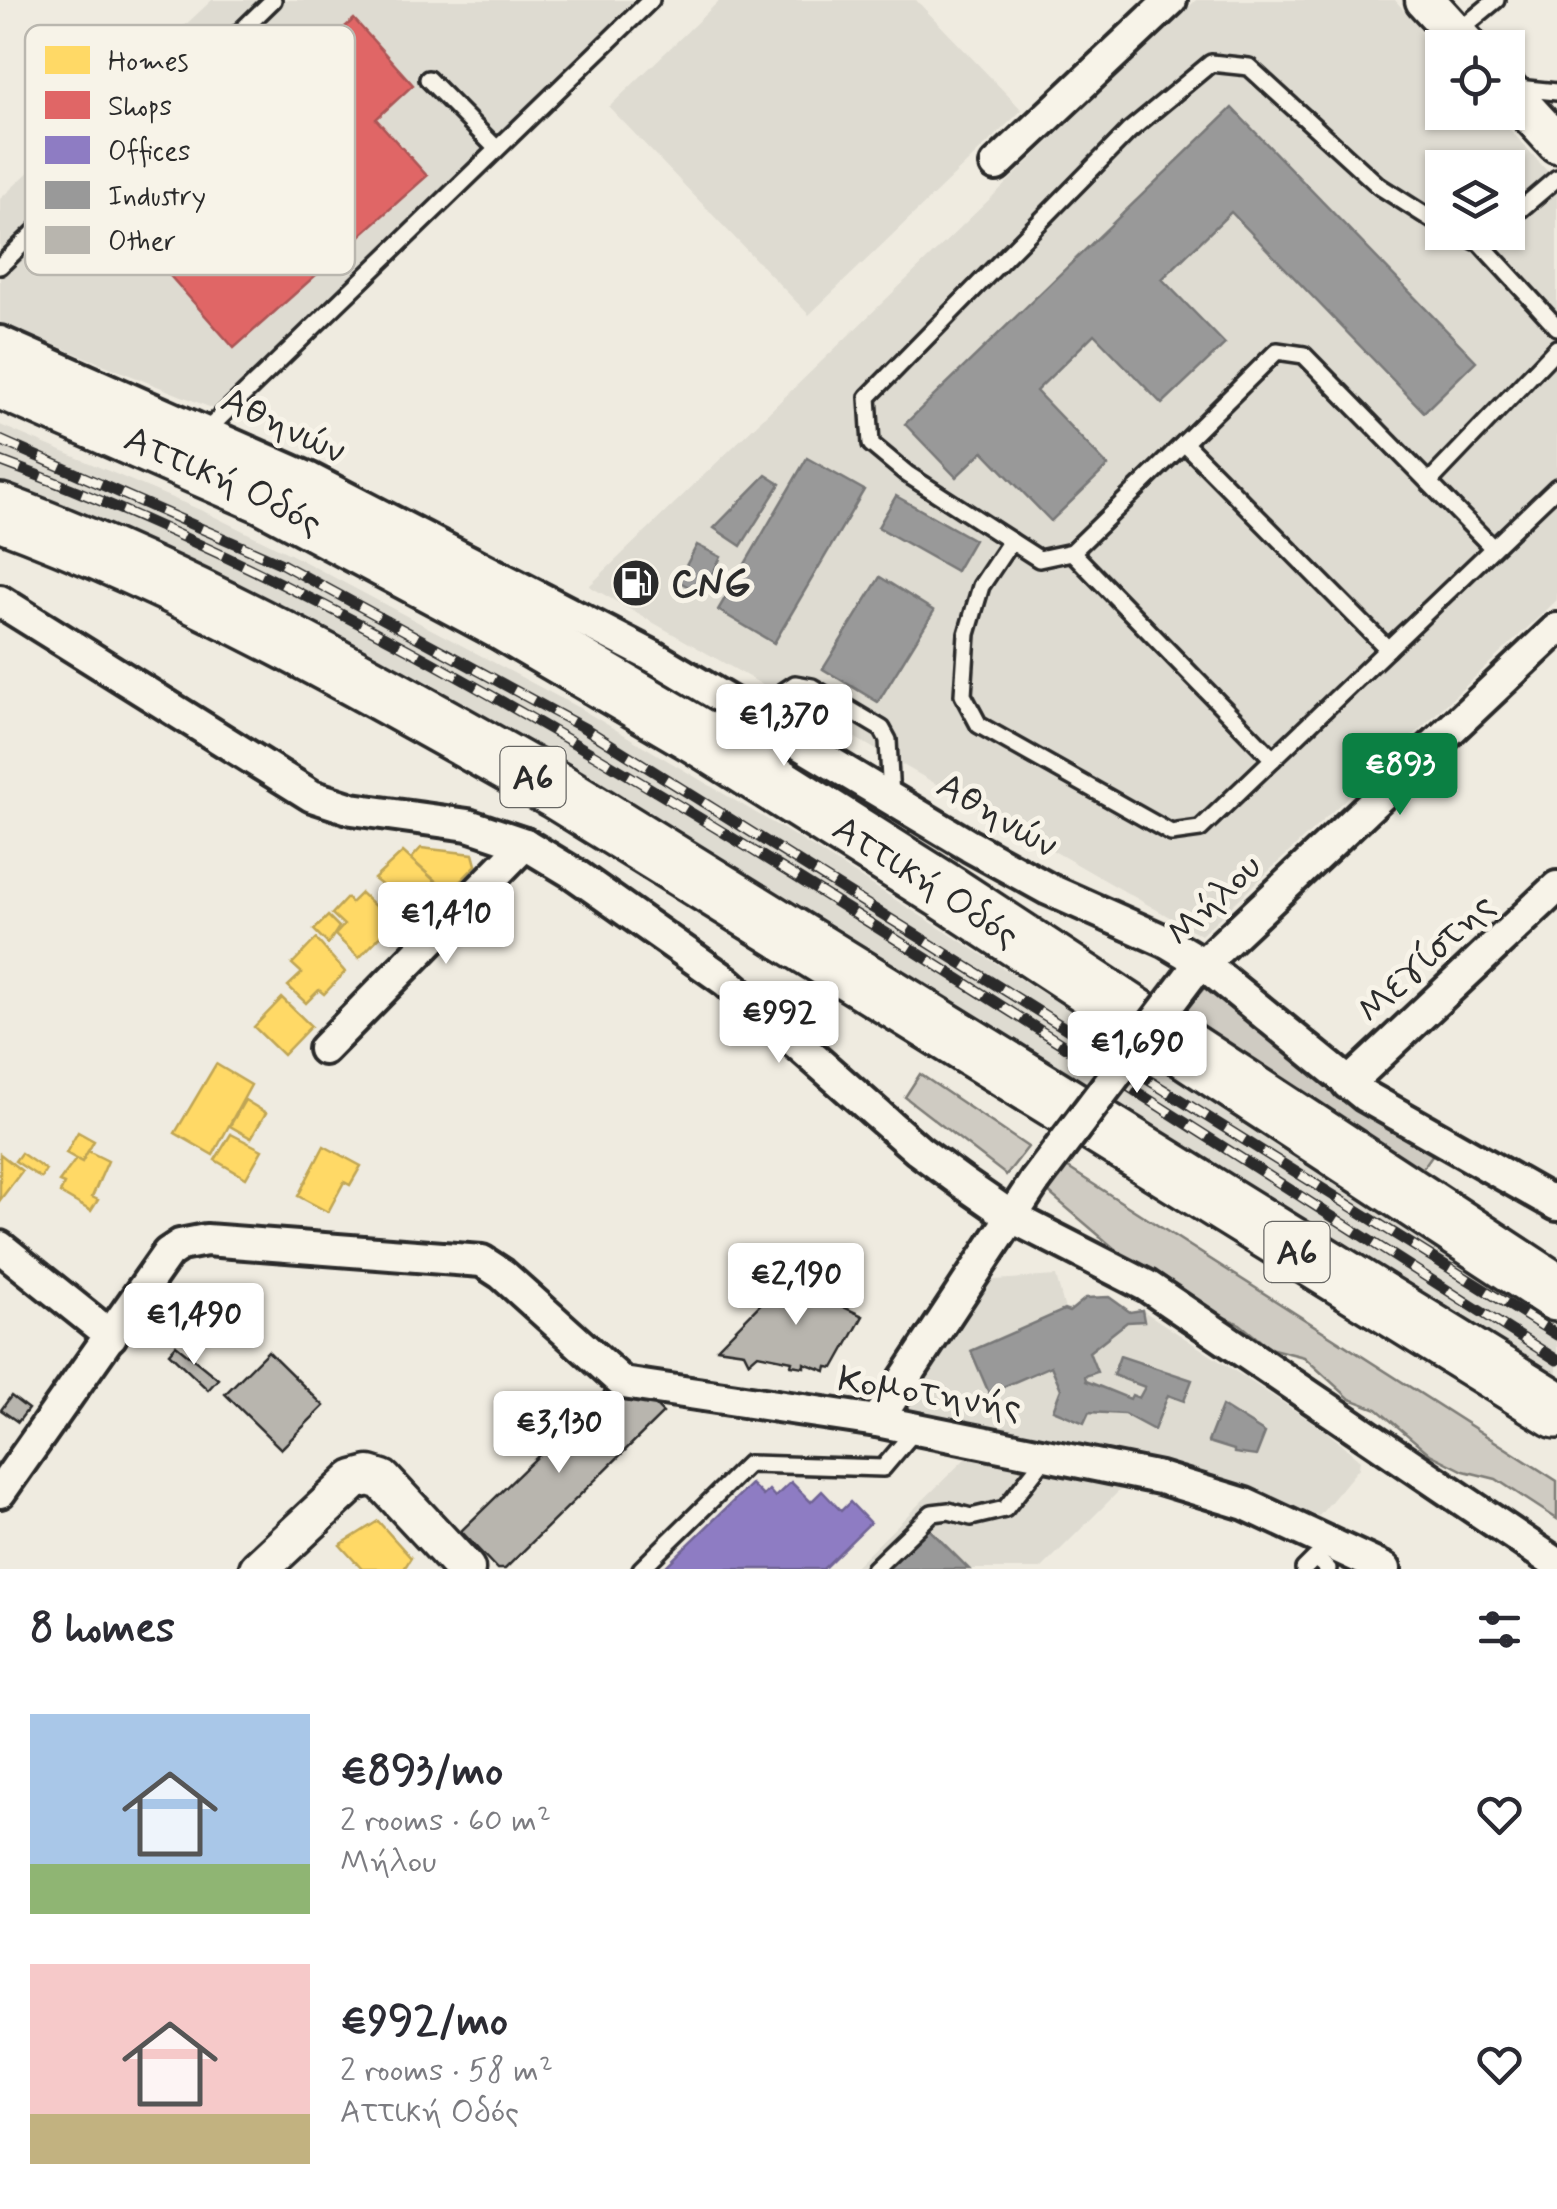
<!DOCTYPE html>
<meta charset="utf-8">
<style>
body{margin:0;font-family:Mynerve,sans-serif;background:#f2f2f3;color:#2b2b33;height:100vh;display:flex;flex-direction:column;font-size:38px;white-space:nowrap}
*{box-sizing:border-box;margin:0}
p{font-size:32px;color:#7c7c81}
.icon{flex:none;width:55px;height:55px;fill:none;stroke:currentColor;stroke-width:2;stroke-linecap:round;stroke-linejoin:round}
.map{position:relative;height:1569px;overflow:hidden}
.sheet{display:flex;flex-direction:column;background:#fff;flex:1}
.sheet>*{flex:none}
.fabs{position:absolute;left:1425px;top:30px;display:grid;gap:20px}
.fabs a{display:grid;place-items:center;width:100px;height:100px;border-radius:0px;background:#fff;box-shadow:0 2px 8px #0004;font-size:50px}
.price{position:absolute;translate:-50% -85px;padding:0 22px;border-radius:10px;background:#fff;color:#222;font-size:32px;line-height:65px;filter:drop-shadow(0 2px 5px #0008)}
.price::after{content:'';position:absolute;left:50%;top:60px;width:30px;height:22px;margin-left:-15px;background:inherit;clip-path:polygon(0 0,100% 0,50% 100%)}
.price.on{background:#0b8043;color:#fff}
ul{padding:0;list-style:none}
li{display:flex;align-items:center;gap:30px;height:250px;padding:0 30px}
li span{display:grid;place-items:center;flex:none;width:280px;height:200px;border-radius:0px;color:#555}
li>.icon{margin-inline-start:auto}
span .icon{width:120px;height:120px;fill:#fffc;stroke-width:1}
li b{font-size:42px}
h2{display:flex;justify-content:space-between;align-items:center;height:120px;padding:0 30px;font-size:42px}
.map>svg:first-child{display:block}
.built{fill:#dedbd1;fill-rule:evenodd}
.green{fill:#cfcbc2;stroke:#7d7b76;stroke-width:2.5}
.homes{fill:#ffd966;stroke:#bfa554;stroke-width:2.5}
.shops{fill:#e06666;stroke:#aa5454;stroke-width:2.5}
.offices{fill:#8e7cc3;stroke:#706495;stroke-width:2.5}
.industry{fill:#999;stroke:#787878;stroke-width:2.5}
.building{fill:#b8b5ae;stroke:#2b2b2b;stroke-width:2.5}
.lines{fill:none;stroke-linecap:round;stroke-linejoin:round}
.service-casing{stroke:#2b2b2b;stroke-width:22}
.minor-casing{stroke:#2b2b2b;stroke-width:38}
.tertiary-casing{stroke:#2b2b2b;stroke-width:45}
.motorway-casing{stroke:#2b2b2b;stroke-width:62}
.service{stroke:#f7f3e8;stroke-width:15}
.minor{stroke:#f7f3e8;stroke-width:30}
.tertiary{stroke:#f7f3e8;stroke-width:38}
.motorway{stroke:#f7f3e8;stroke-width:55}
.rail-casing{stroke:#2b2b2b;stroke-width:11}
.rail{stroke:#f7f3e8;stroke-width:8;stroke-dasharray:22;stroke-linecap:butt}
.minor-bridge-casing{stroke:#2b2b2b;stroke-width:38;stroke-linecap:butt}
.minor-bridge{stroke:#f7f3e8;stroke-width:30}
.labels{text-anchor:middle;stroke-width:10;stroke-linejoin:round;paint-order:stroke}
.shield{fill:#f7f3e8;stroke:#686764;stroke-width:2.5}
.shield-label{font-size:35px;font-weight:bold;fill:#2b2b2b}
.street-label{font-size:38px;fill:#2b2b2b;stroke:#f7f3e8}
.poi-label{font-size:38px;font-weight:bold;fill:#2b2b2b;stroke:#f7f3e8;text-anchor:start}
.key{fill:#f7f3e8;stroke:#bab7af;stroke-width:2.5}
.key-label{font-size:28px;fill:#2b2b2b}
</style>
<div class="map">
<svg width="1557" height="1569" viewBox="0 0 1557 1569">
<rect width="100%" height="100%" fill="#efebe0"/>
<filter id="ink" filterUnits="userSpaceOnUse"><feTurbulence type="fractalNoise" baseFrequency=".01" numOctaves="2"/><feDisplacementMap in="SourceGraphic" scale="20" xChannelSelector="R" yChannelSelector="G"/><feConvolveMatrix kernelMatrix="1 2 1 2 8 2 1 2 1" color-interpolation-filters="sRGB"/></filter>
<g filter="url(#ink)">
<g class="built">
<polygon points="212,0 661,0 229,415 0,323 0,199"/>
<polygon points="720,0 916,0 1022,110 809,315 609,107"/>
<path d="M1196,0H1395L1442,54V112L1495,113L1557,182V600L1201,935L589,586ZM1442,168H1508V232H1442Z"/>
<polygon points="0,425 205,512 292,555 581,709 798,838 1557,1319 1557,1396 0,491"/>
<polygon points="1056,1276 1065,1310 1109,1297 1130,1311 1142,1310 1326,1431 1360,1460 1359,1468 1319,1516 1193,1470 891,1414 979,1281"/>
<polygon points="974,1450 1130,1480 1041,1569 853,1569"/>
</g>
<g class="green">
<polygon points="1205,987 1357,1109 1433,1154 1420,1172 1180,1017"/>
<polygon points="920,1074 1028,1147 1006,1175 905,1097"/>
<polygon points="1065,1166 1557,1481 1557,1519 1496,1479 1464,1471 1430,1454 1377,1409 1350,1399 1304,1357 1269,1348 1240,1324 1194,1304 1142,1272 1047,1191"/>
</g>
<g class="homes">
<polygon points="421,848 473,854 476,865 449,893 411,859"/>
<polygon points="403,852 447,892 421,916 374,879"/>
<polygon points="361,893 393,923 359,958 335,935 344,925 332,914 347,898 351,903"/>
<polygon points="328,916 339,927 328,944 314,930"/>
<polygon points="316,939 345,972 324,994 319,990 306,1003 288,986 302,973 292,964"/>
<polygon points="282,998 311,1026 283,1055 254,1027"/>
<polygon points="216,1064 251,1085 213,1155 175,1133"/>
<polygon points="245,1100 266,1113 251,1138 230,1126"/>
<polygon points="78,1132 94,1141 82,1162 66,1153"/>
<polygon points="231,1134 262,1150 246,1178 215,1160"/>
<polygon points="324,1146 361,1166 350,1185 344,1182 328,1212 298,1196"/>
<polygon points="88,1151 108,1161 92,1197 98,1200 91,1211 60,1193 64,1184 59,1182 76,1159 82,1162"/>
<polygon points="21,1153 46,1170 41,1178 15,1161"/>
<polygon points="0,1154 22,1171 0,1200"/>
<polygon points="378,1521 411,1558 404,1569 362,1569 340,1545"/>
</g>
<polygon class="shops" points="354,19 413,85 376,119 427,176 234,348 102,199 289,32 311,57"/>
<polygon class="offices" points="791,1482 811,1502 822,1491 841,1511 850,1502 870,1523 823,1569 663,1569 751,1484 763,1496 769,1490 775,1497"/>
<g class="industry">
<polygon points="1232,108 1476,361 1424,412 1231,212 1162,279 1225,344 1162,404 1094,334 1036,391 1108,466 1051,521 983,451 956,477 905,424"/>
<polygon points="807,458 864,490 774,643 718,610"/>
<polygon points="766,475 780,484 741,546 714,528"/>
<polygon points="896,496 974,540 956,571 878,527"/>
<polygon points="697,545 721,557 702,594 678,581"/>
<polygon points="880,577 934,611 878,702 823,669"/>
<polygon points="1109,1297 1130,1312 1142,1310 1144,1321 1127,1322 1089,1352 1097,1372 1085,1376 1086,1381 1130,1399 1132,1395 1139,1398 1145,1387 1113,1375 1120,1356 1192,1380 1184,1401 1168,1395 1154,1430 1124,1414 1089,1412 1084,1423 1053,1410 1061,1389 1051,1366 989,1393 971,1351 1064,1310 1069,1312 1086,1298"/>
<polygon points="1222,1406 1265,1433 1256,1456 1234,1453 1234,1450 1208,1442"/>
<polygon points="926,1526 969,1569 884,1569"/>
</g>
<g class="building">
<polygon points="790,1274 815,1298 818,1295 863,1316 834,1368 827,1367 826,1371 804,1363 804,1367 791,1365 792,1361 758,1354 749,1362 744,1352 717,1348"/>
<polygon points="176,1345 218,1379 208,1390 169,1353"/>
<polygon points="268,1351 324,1406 281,1449 225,1394"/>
<polygon points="606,1390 650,1400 663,1413 505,1569 497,1569 461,1531"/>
<polygon points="11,1396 28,1409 18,1422 1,1410"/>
</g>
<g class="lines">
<g class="service-casing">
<g id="service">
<polyline points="1456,33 1496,0"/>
<polyline points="428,79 496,148"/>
<polyline points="1517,88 1557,92"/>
<polyline points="1508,220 1557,178"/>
<polyline points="1442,226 1379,186 1249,67 1211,63 1129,131 868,397 871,444 907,474 1039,559 1072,552 1273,759 1557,487"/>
<polyline points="1457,232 1480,243 1557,327"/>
<polyline points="0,266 273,0"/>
<polyline points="205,432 651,0"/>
<polyline points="1184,443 1277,351 1304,355 1493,548"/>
<polyline points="1429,482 1557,348"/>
<polyline points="1011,541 981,586 967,634 963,695 979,725 1171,833 1200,829 1273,759"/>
<polyline points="1072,552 1184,443 1388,649"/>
<polyline points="750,714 795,684 812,687 882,729 888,740 891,799"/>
<polyline points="641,1569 748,1464 883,1468 916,1429"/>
<polyline points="874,1569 932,1513 949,1511 971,1517 1005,1509 1048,1454"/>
<polyline points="1304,1569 1315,1558 1328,1569"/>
</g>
</g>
<g class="minor-casing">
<g id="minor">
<polyline points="996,165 1171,0"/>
<polyline points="0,342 310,479 656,658 970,846 1048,889 1167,942 1202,963 1365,1096 1557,1205"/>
<polyline points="0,601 312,796 352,809 468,825 525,844 573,873 726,981 918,1150 963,1183 1012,1217 1147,1286 1557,1564"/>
<polyline points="1190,976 1557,629"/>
<polyline points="324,1049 525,844"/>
<polyline points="1348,1084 1557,887"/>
<polyline points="0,1247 111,1336"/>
<polyline points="877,1421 1035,1181"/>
<polyline points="0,1492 168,1253 180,1245 206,1240 482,1261 502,1274 623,1383 877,1421 1160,1478 1245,1504 1385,1569"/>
</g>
</g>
<g class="tertiary-casing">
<g id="tertiary">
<polyline points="1425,0 1469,48"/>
<polyline points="1508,90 1557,143"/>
<polyline points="259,1569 354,1480 369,1476 382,1480 465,1569"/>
</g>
</g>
<g class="motorway-casing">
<g id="motorway">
<path id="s1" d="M0,380L264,495L503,622L698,736L949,894L1557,1293"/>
<path d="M0,512C194,584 378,689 557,791L1557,1410"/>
</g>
</g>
<use href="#service" class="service"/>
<use href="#minor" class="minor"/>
<use href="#tertiary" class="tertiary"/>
<use href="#motorway" class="motorway"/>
<g class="rail-casing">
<g id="rail">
<polyline points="0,440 282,564 586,729 1557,1335"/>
<path d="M0,461C280,565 539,719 793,875C1049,1034 1302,1198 1557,1360"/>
</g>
</g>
<use href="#rail" class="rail"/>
<g class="minor-bridge-casing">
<polyline id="minor-bridge" points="1035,1181 1190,976"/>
</g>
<use href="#minor-bridge" class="minor-bridge"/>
</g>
</g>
<defs>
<g id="fuel-disc" transform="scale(2.5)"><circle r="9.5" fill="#2b2b2b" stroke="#f7f3e8"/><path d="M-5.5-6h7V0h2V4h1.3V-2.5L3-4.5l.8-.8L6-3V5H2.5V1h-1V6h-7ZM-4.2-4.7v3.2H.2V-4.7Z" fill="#fff"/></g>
</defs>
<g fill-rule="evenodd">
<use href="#fuel-disc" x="636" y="583"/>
</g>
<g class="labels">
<g class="shield">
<rect x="500.5" y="747" width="65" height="60" rx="8"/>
<rect x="1264.5" y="1222" width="65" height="60" rx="8"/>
</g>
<g class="shield-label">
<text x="533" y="789">Α6</text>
<text x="1297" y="1264">Α6</text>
</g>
<g class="street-label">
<text transform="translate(284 424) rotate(25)" y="13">Αθηνών</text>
<text dy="13" stroke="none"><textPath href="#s1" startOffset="245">Αττική Οδός</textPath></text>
<text transform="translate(998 814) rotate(30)" y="13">Αθηνών</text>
<text dy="13" stroke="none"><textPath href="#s1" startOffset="1055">Αττική Οδός</textPath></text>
<text transform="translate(1213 899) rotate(-44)" y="13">Μήλου</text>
<text transform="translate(1425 957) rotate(-43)" y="13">Μεγίστης</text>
<text transform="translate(930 1392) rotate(9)" y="13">Κομοτηνής</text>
</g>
<g class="poi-label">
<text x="671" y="596">CNG</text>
</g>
</g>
<rect x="25" y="25" width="330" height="250" rx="15" class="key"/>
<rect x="45" y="46" width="45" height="28" fill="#ffd966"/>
<rect x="45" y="91" width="45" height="28" fill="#e06666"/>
<rect x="45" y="136" width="45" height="28" fill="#8e7cc3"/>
<rect x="45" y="181" width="45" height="28" fill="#999"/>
<rect x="45" y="226" width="45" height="28" fill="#b8b5ae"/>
<g class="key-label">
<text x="108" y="70">Homes</text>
<text x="108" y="115">Shops</text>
<text x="108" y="160">Offices</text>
<text x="108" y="205">Industry</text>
<text x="108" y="250">Other</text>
</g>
</svg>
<div class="fabs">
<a><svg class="icon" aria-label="locate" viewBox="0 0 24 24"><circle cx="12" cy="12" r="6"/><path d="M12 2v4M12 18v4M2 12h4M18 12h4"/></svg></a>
<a><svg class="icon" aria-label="layers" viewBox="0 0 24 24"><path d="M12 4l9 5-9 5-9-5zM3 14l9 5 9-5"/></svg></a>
</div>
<b class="price" style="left:784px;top:769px">€1,370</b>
<b class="price on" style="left:1400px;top:818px">€893</b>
<b class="price" style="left:446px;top:967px">€1,410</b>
<b class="price" style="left:779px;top:1066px">€992</b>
<b class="price" style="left:1137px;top:1096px">€1,690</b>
<b class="price" style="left:796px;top:1328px">€2,190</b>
<b class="price" style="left:194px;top:1368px">€1,490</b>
<b class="price" style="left:559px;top:1476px">€3,130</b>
</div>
<section class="sheet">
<h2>8 homes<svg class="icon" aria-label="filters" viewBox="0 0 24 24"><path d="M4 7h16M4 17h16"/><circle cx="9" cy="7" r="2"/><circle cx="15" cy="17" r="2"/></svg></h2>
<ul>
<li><span style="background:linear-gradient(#a9c7e8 75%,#8fb573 0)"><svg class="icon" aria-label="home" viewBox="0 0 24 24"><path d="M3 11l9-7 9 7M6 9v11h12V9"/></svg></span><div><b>€893/mo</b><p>2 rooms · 60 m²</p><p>Μήλου</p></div><svg class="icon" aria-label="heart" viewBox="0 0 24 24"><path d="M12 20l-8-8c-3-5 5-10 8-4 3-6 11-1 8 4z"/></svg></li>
<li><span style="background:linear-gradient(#f6c9c9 75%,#c2b280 0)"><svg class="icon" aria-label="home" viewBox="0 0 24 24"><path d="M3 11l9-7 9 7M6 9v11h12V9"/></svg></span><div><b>€992/mo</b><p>2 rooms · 58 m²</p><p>Αττική Οδός</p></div><svg class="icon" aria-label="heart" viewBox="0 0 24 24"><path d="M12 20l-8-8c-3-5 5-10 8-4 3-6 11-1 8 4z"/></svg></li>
</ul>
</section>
